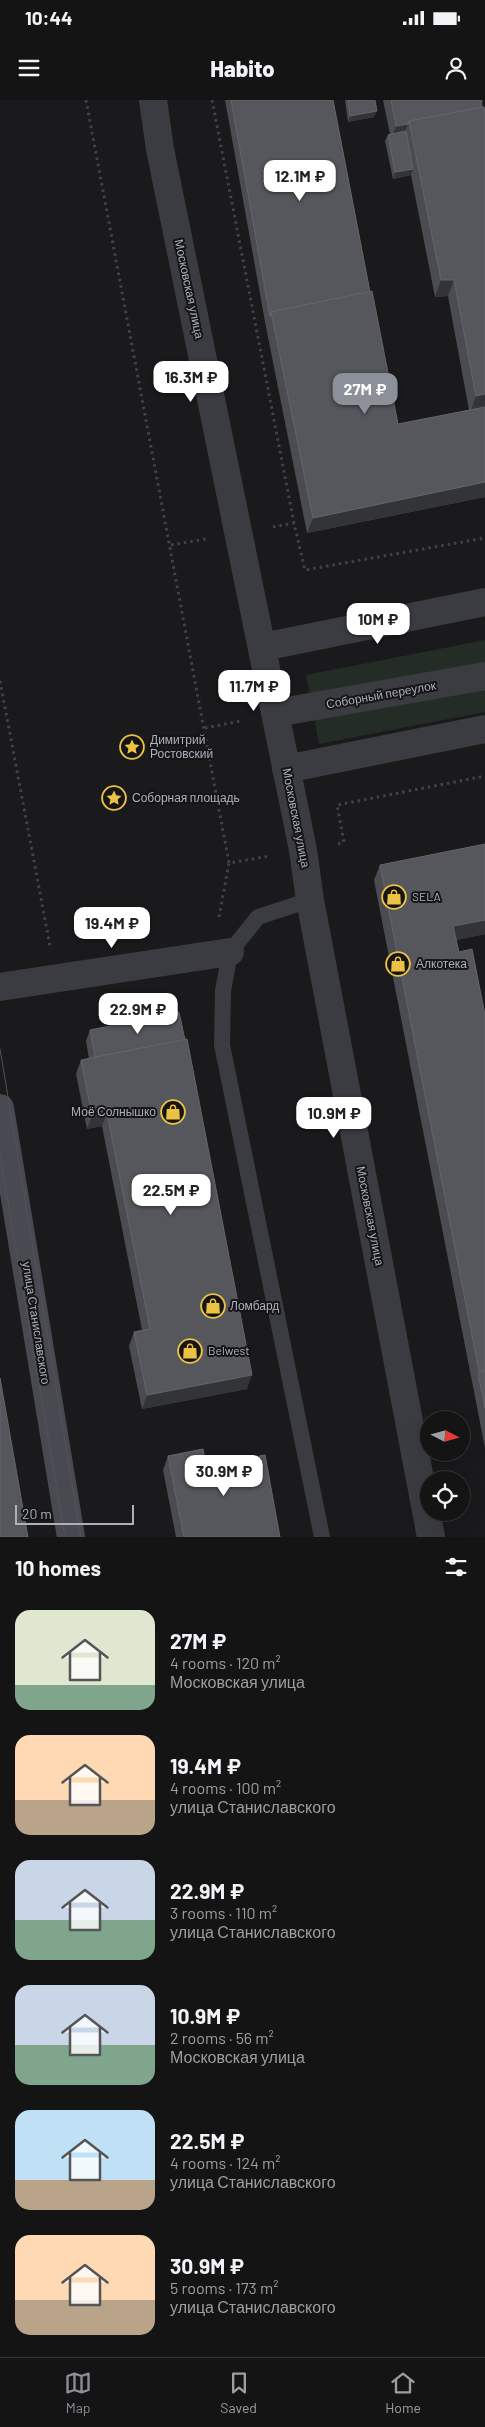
<!DOCTYPE html>
<meta charset="utf-8">
<style>
body{margin:0;font-family:Barlow,sans-serif;background:#1d1d1e;color:#f1f3f6;height:100vh;display:flex;flex-direction:column;font-size:19px;white-space:nowrap}
*{box-sizing:border-box;margin:0}
p{font-size:16px;color:#9d9ea0}
.icon{flex:none;width:28px;height:28px;fill:none;stroke:currentColor;stroke-width:2;stroke-linecap:round;stroke-linejoin:round}
.map{position:relative;height:1437px;overflow:hidden}
.sheet{display:flex;flex-direction:column;background:#141415;flex:1}
.sheet>*{flex:none}
.needle{width:32px;rotate:96deg}
.controls{position:absolute;left:420px;top:1311px;display:grid;gap:10px}
.controls a{display:grid;place-items:center;width:50px;height:50px;border-radius:50%;background:#141415;box-shadow:0 5px 20px #0002,0 0 0 1px #333334;font-size:25px}
.scale{position:absolute;left:15px;bottom:12px;width:119px;box-sizing:border-box;padding-left:5px;border:2px solid #adb0bb;border-top:0;font-size:14px;line-height:18px;white-space:nowrap;color:#adb0bb;-webkit-text-stroke:4px #151517;paint-order:stroke}
.price{position:absolute;translate:-50% -42px;padding:0 11px;border-radius:10px;background:#fff;color:#222;font-size:16px;line-height:32px;filter:drop-shadow(0 1px 2px #0008)}
.price::after{content:'';position:absolute;left:50%;top:30px;width:15px;height:11px;margin-left:-8px;background:inherit;clip-path:polygon(0 0,100% 0,50% 100%)}
.price.current{background:#8c9099;color:#fff}
ul{padding:0;list-style:none}
li{display:flex;align-items:center;gap:15px;height:125px;padding:0 15px}
li span{display:grid;place-items:center;flex:none;width:140px;height:100px;border-radius:15px;color:#555}
li>.icon{margin-inline-start:auto}
span .icon{width:60px;height:60px;fill:#fffc;stroke-width:1}
li b{font-size:21px}
h2{display:flex;justify-content:space-between;align-items:center;height:60px;padding:0 15px;font-size:21px}
.status{display:flex;justify-content:space-between;align-items:center;height:35px;padding:0 25px;background:#141415;direction:ltr}
.status svg{height:14px;fill:currentColor}
header{display:flex;justify-content:space-between;align-items:center;height:65px;padding:0 15px;background:#141415;font-size:22px;font-weight:800}
.dock{display:flex;justify-content:space-around;align-items:center;height:70px;border-top:1px solid #333334;background:#141415;font-size:14px;color:#9d9ea0}
.dock a{display:grid;justify-items:center;gap:2px}
.dock .current{color:#8c9099}
.map>svg:first-child{display:block}
.green{fill:#242c26}
.lines{fill:none;stroke-linecap:round;stroke-linejoin:round}
.path{stroke:#414348;stroke-width:3;stroke-dasharray:2.5 4;stroke-linecap:butt}
.lane{stroke:#3b3c41;stroke-width:16}
.street{stroke:#3b3c41;stroke-width:28}
.secondary{stroke:#494a51;stroke-width:28}
.tram{stroke:#52535a;stroke-width:1}
.wall{fill:#4b4c51}
.shaded-wall{fill:#333437}
.building{fill:#56575c;stroke:#64656b}
.labels{text-anchor:middle;stroke-width:4;stroke-linejoin:round;paint-order:stroke}
.street-label{font-size:12px;fill:#adb0bb;stroke:#151517}
.poi-label{font-size:12px;fill:#adb0bb;stroke:#151517;text-anchor:start}
</style>
<div class="status"><b>10:44</b><svg viewBox="0 0 49 12"><path d="M0 12V9h3v3zM5 12V6h3v6zM10 12V3h3v9zM15 12V0h3v12zM26 1h20v11H26zM47 4h2v5h-2z"/></svg></div>
<header><svg class="icon" aria-label="menu" viewBox="0 0 24 24"><path d="M4 6h16M4 12h16M4 18h16"/></svg>Habito<svg class="icon" aria-label="person" viewBox="0 0 24 24"><circle cx="12" cy="8" r="4"/><path d="M4 21q1-7 8-7t8 7"/></svg></header>
<div class="map">
<svg width="485" height="1437" viewBox="0 0 485 1437">
<rect width="100%" height="100%" fill="#1a1a1c"/>
<polygon class="green" points="485,540 485,612 319,644 306,575"/>
<g class="lines">
<g class="path">
<polyline points="86,0 229,763"/>
<polyline points="212,0 294,423"/>
<polyline points="481,0 483,9"/>
<polyline points="273,427 294,423 305,470 485,438"/>
<polyline points="171,445 206,439"/>
<polyline points="0,581 50,846"/>
<polyline points="205,628 241,621"/>
<polyline points="338,744 344,742 337,705 485,676"/>
<polyline points="219,817 229,763 270,756"/>
</g>
<polyline class="lane" points="310,800 258,817 230,852 223,891 222,945 322,1437"/>
<g class="street">
<polyline points="153,0 160,49 303,750 310,800 431,1437"/>
<polyline points="263,547 485,502"/>
<polyline points="276,613 485,576"/>
<polyline points="286,669 485,629"/>
<polyline points="0,887 230,852"/>
</g>
<polyline class="secondary" points="0,1008 71,1437"/>
<g class="tram">
<polyline points="0,949 81,1437"/>
<polyline points="0,1054 65,1437"/>
</g>
</g>
<g class="wall">
<polygon points="225,0 333,0 370,192 398,324 469,310 448,196 435,197 411,75 393,79 385,41 388,35 390,34 383,0 481,0 485,397 307,433 266,227"/>
<polygon points="345,0 375,0 374,17 348,22"/>
<polygon points="380,765 485,834 456,840 459,852 485,915 485,1348 374,780"/>
<polygon points="90,930 247,1289 142,1309 129,1246 134,1232 142,1230 102,1026 87,1029 76,974 81,960 89,959 86,941"/>
<polygon points="168,1356 206,1366 280,1437 176,1437 163,1370"/>
</g>
<g class="shaded-wall">
<polygon points="377,11 374,17 348,22 350,16"/>
<polygon points="408,24 403,37 391,40 396,26"/>
<polygon points="413,69 411,75 393,79 395,72"/>
<polygon points="441,180 454,180 448,196 435,197"/>
<polygon points="485,294 485,310 470,313 476,296"/>
<polygon points="485,382 485,397 307,433 313,418"/>
<polygon points="485,820 485,834 448,842 453,826"/>
<polygon points="107,1013 102,1026 87,1029 92,1016"/>
<polygon points="252,1275 247,1289 142,1309 147,1295"/>
</g>
<g class="building">
<polygon points="231,0 333,0 370,192 271,212 270,216"/>
<polygon points="348,0 375,0 377,11 350,16"/>
<polygon points="391,0 481,0 482,7 409,21 408,24 396,26"/>
<polygon points="484,7 485,14 485,294 476,296 454,180 441,180 409,21"/>
<polygon points="406,31 413,69 395,72 388,35"/>
<polygon points="372,191 398,324 485,307 485,382 313,418 271,212"/>
<polygon points="485,744 485,820 453,826 459,852 472,849 485,915 485,1270 479,1271 380,765"/>
<polygon points="179,912 185,940 95,957 90,930"/>
<polygon points="187,939 252,1275 147,1295 134,1232 150,1229 107,1013 92,1016 81,960"/>
<polygon points="485,1271 485,1308 478,1273"/>
<polygon points="0,1278 28,1437 0,1437"/>
<polygon points="203,1349 206,1366 265,1355 280,1437 184,1437 168,1356"/>
</g>
<defs>
<g id="sight-ring" transform="scale(1.25)"><circle r="9.5" fill="#151517" stroke="#ecc243" stroke-width="1.5"/><path d="M0-6L1.8-2.2L6-1.7L2.9 1.2L3.7 5.4L0 3.3L-3.7 5.4L-2.9 1.2L-6-1.7L-1.8-2.2Z" fill="#ecc243"/></g>
<g id="shop-ring" transform="scale(1.25)"><circle r="9.5" fill="#151517" stroke="#ecc243" stroke-width="1.5"/><path d="M-5-2.5h2.3a2.7 3.5 0 0 1 5.4 0H5L5.5 6h-11ZM-1.5-2.5h3a1.5 2.3 0 0 0-3 0Z" fill="#ecc243"/></g>
</defs>
<g fill-rule="evenodd">
<use href="#sight-ring" x="132" y="647"/>
<use href="#sight-ring" x="114" y="698"/>
<use href="#shop-ring" x="394" y="797"/>
<use href="#shop-ring" x="398" y="864"/>
<use href="#shop-ring" x="173" y="1012"/>
<use href="#shop-ring" x="213" y="1206"/>
<use href="#shop-ring" x="190" y="1251"/>
</g>
<g class="labels">
<g class="street-label">
<text transform="translate(189 189) rotate(78)" y="4">Московская улица</text>
<text transform="translate(381 595) rotate(-10)" y="4">Соборный переулок</text>
<text transform="translate(296 718) rotate(79)" y="4">Московская улица</text>
<text transform="translate(370 1116) rotate(79)" y="4">Московская улица</text>
<text transform="translate(36 1223) rotate(81)" y="4">улица Станиславского</text>
</g>
<g class="poi-label">
<text x="150" y="644">Димитрий<tspan x="150" dy="14">Ростовский</tspan></text>
<text x="132" y="702">Соборная площадь</text>
<text x="412" y="801">SELA</text>
<text x="416" y="868">Алкотека</text>
<text x="156" y="1016" text-anchor="end">Моё Солнышко</text>
<text x="230" y="1210">Ломбард</text>
<text x="208" y="1255">Belwest</text>
</g>
</g>
</svg>
<div class="controls">
<a><svg class="needle" viewBox="-14 -14 28 28"><path d="M0-13l5 13h-10z" fill="#e53935"/><path d="M0 13l5-13h-10z" fill="#9d9ea0"/></svg></a>
<a><svg class="icon" aria-label="locate" viewBox="0 0 24 24"><circle cx="12" cy="12" r="6"/><path d="M12 2v4M12 18v4M2 12h4M18 12h4"/></svg></a>
</div>
<div class="scale">20 m</div>
<b class="price" style="left:300px;top:102px">12.1M ₽</b>
<b class="price" style="left:191px;top:303px">16.3M ₽</b>
<b class="price current" style="left:365px;top:315px">27M ₽</b>
<b class="price" style="left:378px;top:545px">10M ₽</b>
<b class="price" style="left:254px;top:612px">11.7M ₽</b>
<b class="price" style="left:112px;top:849px">19.4M ₽</b>
<b class="price" style="left:138px;top:935px">22.9M ₽</b>
<b class="price" style="left:334px;top:1039px">10.9M ₽</b>
<b class="price" style="left:171px;top:1116px">22.5M ₽</b>
<b class="price" style="left:224px;top:1397px">30.9M ₽</b>
</div>
<section class="sheet">
<h2>10 homes<svg class="icon" aria-label="filters" viewBox="0 0 24 24"><path d="M4 7h16M4 17h16"/><circle cx="9" cy="7" r="2"/><circle cx="15" cy="17" r="2"/></svg></h2>
<ul>
<li><span style="background:linear-gradient(#dfe7d0 75%,#7fa58c 0)"><svg class="icon" aria-label="home" viewBox="0 0 24 24"><path d="M3 11l9-7 9 7M6 9v11h12V9"/></svg></span><div><b>27M ₽</b><p>4 rooms · 120 m²</p><p>Московская улица</p></div></li>
<li><span style="background:linear-gradient(#ffd9b3 65%,#b9a48a 0)"><svg class="icon" aria-label="home" viewBox="0 0 24 24"><path d="M3 11l9-7 9 7M6 9v11h12V9"/></svg></span><div><b>19.4M ₽</b><p>4 rooms · 100 m²</p><p>улица Станиславского</p></div></li>
<li><span style="background:linear-gradient(#c9d6e8 60%,#7fa58c 0)"><svg class="icon" aria-label="home" viewBox="0 0 24 24"><path d="M3 11l9-7 9 7M6 9v11h12V9"/></svg></span><div><b>22.9M ₽</b><p>3 rooms · 110 m²</p><p>улица Станиславского</p></div></li>
<li><span style="background:linear-gradient(#c9d6e8 60%,#7fa58c 0)"><svg class="icon" aria-label="home" viewBox="0 0 24 24"><path d="M3 11l9-7 9 7M6 9v11h12V9"/></svg></span><div><b>10.9M ₽</b><p>2 rooms · 56 m²</p><p>Московская улица</p></div></li>
<li><span style="background:linear-gradient(#bfe0f5 70%,#b9a48a 0)"><svg class="icon" aria-label="home" viewBox="0 0 24 24"><path d="M3 11l9-7 9 7M6 9v11h12V9"/></svg></span><div><b>22.5M ₽</b><p>4 rooms · 124 m²</p><p>улица Станиславского</p></div></li>
<li><span style="background:linear-gradient(#ffd9b3 65%,#b9a48a 0)"><svg class="icon" aria-label="home" viewBox="0 0 24 24"><path d="M3 11l9-7 9 7M6 9v11h12V9"/></svg></span><div><b>30.9M ₽</b><p>5 rooms · 173 m²</p><p>улица Станиславского</p></div></li>
</ul>
</section>
<nav class="dock">
<a class="current"><svg class="icon" aria-label="map" viewBox="0 0 24 24"><path d="M3 6l6-2 6 2 6-2v14l-6 2-6-2-6 2zM9 4v14M15 6v14"/></svg>Map</a>
<a><svg class="icon" aria-label="saved" viewBox="0 0 24 24"><path d="M7 4h10v16l-5-4-5 4z"/></svg>Saved</a>
<a><svg class="icon" aria-label="home" viewBox="0 0 24 24"><path d="M3 11l9-7 9 7M6 9v11h12V9"/></svg>Home</a>
</nav>
